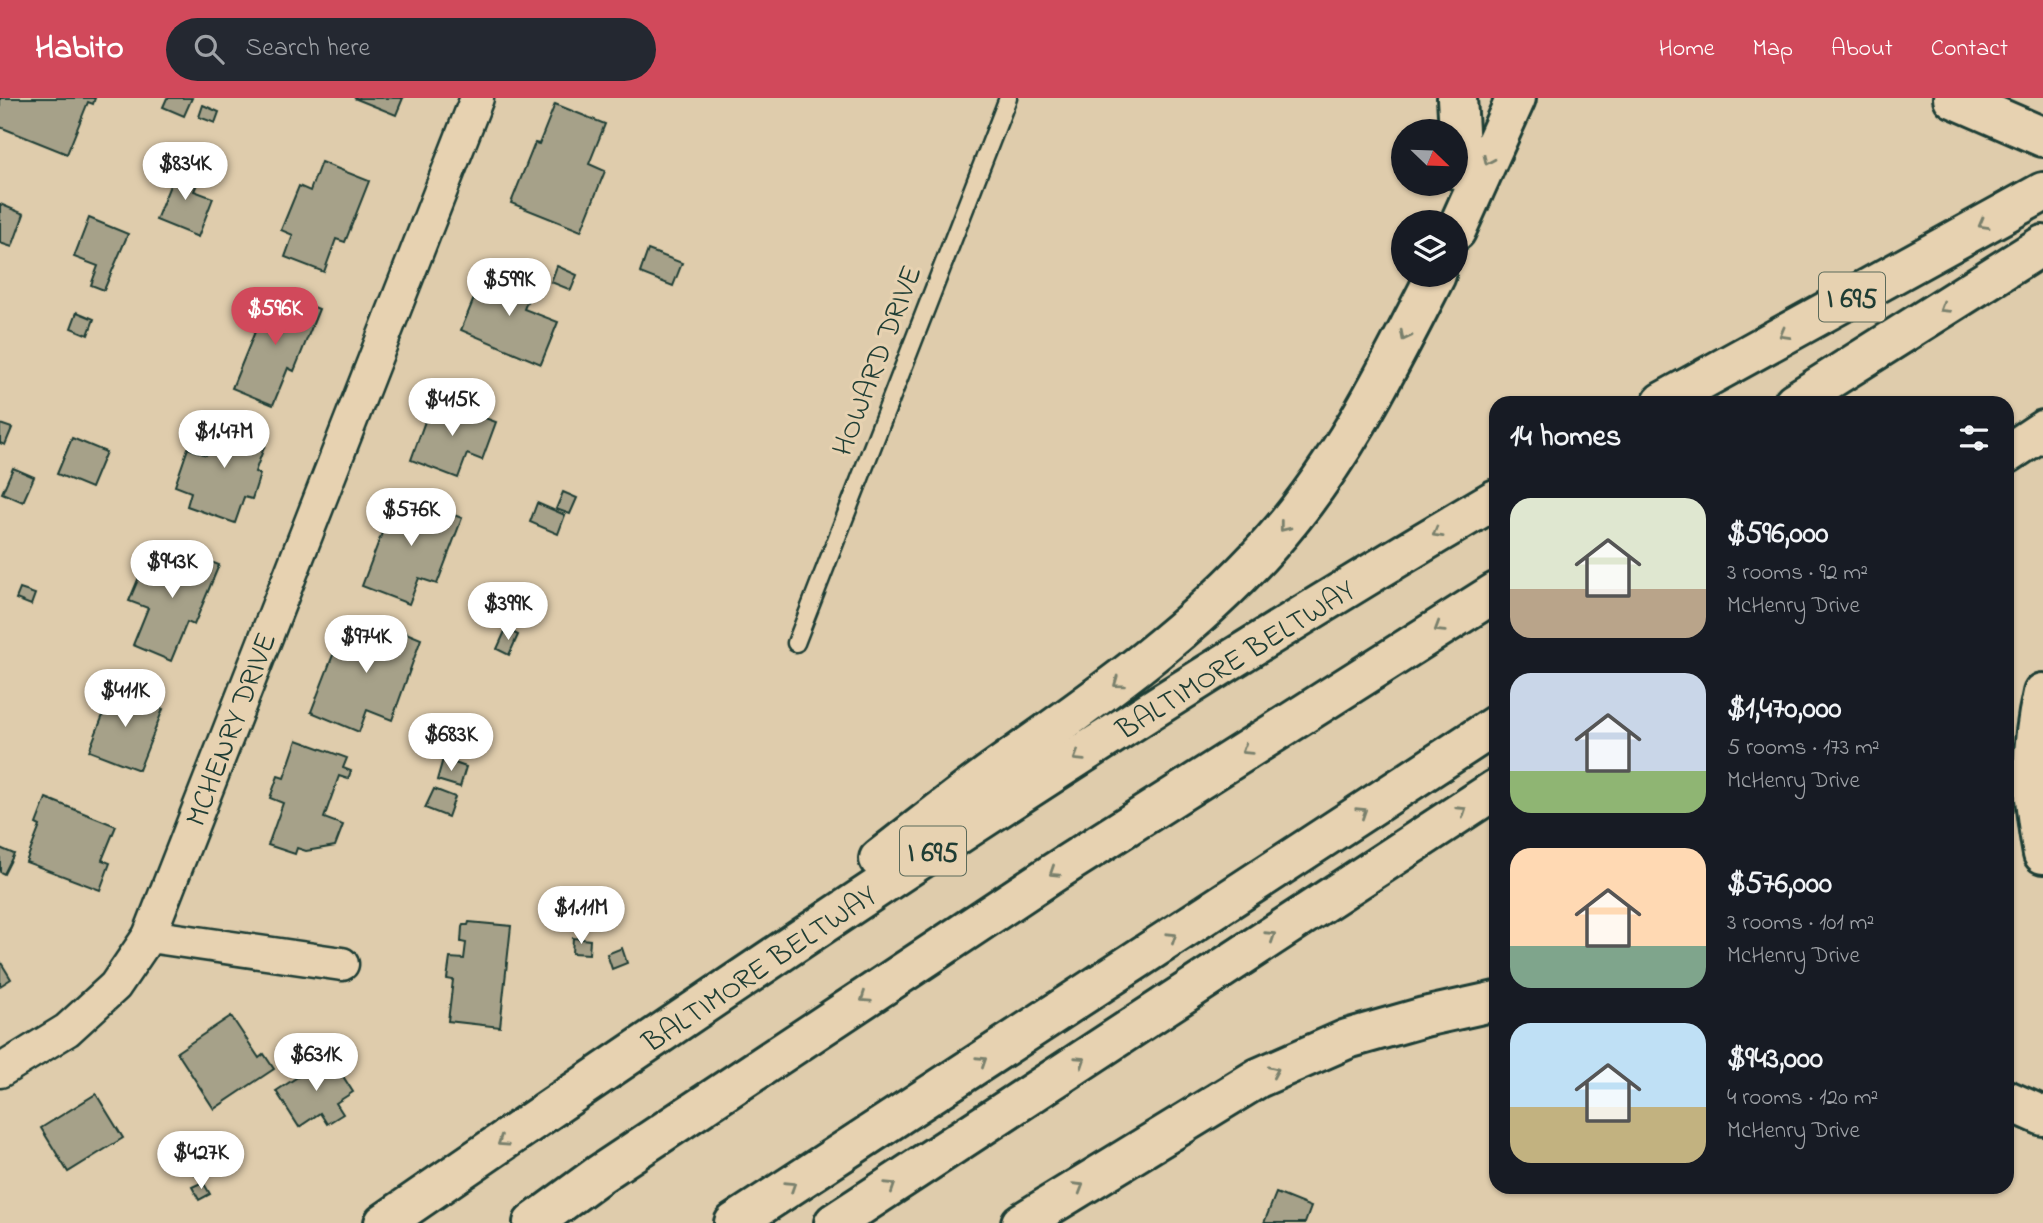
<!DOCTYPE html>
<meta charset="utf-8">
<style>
body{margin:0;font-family:"Indie Flower",sans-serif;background:#242831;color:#f1f3f6;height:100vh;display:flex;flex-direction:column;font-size:26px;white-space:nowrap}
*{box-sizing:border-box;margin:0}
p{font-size:23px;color:#9ea1a6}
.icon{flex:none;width:38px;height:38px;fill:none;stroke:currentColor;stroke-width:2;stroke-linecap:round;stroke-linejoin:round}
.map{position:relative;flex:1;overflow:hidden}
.details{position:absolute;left:1489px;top:298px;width:525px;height:798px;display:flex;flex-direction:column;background:#171b24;border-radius:21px;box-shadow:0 2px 5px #0004}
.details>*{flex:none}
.needle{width:46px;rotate:113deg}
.controls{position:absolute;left:1391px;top:21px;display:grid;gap:14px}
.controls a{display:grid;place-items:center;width:77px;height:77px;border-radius:50%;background:#171b24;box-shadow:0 2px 5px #0004;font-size:35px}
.price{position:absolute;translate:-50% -60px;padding:0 16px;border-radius:24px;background:#fff;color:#222;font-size:23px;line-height:46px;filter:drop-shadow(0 2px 4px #0008)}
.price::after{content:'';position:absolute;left:50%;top:42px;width:21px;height:16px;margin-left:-10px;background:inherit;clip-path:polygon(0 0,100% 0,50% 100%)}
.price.on{background:#d1495b;color:#fff}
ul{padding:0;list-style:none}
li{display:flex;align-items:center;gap:21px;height:175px;padding:0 21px}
li span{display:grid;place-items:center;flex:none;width:196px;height:140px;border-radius:21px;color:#555}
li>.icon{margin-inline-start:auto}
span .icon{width:84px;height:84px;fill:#fffc;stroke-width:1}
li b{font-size:30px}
h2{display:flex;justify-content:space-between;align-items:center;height:84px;padding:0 21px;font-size:30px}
header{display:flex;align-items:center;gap:42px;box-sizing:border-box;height:98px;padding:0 35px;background:#d1495b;color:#fff}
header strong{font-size:33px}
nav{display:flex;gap:38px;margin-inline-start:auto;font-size:24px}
.search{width:490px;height:63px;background:#242831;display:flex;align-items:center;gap:18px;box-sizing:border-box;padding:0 24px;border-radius:38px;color:#9ea1a6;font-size:26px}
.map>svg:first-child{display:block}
.building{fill:#a6a189;stroke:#1f3d34;stroke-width:2}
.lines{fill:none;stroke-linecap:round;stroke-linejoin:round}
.lane-casing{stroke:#1f3d34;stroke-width:21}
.street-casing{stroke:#1f3d34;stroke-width:37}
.secondary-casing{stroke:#1f3d34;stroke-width:44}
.highway-casing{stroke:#1f3d34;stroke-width:44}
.lane{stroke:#e7d2b1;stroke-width:16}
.street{stroke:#e7d2b1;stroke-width:32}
.secondary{stroke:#e7d2b1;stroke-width:38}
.highway{stroke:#e7d2b1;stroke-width:38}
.oneway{stroke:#79806c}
.labels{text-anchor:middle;stroke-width:6;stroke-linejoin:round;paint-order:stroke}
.shield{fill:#e7d2b1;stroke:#5b6a5a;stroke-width:2}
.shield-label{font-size:28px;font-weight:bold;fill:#1f3d34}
.street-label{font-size:30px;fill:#1f3d34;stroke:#e7d2b1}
</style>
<header>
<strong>Habito</strong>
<div class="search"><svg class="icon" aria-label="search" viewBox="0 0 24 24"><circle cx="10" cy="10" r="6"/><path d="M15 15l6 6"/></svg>Search here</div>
<nav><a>Home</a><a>Map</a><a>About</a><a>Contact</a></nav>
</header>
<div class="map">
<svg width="2043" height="1125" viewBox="0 0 2043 1125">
<rect width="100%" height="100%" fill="#dfccac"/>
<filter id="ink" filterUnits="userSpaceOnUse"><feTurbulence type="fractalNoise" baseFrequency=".0143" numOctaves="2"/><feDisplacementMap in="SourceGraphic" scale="14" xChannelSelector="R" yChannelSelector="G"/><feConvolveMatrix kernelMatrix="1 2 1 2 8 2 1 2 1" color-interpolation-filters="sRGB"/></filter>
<g filter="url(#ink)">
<g class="building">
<polygon points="0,0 95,0 93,6 88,4 67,56 0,29"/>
<polygon points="167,0 192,0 184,18 163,9"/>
<polygon points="354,0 403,0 396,17"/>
<polygon points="555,6 605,26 589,66 605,73 581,133 511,105 535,45 539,46"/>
<polygon points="203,7 219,14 215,25 199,19"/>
<polygon points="321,64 369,83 345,144 336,141 324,174 285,159 293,137 281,132 299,88 310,93"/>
<polygon points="179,65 202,74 194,93 213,100 198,139 156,122"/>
<polygon points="0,106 24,116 12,149 0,145"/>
<polygon points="89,120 128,136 104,192 91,187 98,168 74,159"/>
<polygon points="648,152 682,165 673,188 640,175"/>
<polygon points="557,168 577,177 571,192 551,184"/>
<polygon points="486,171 533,189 524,211 558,224 541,266 461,232"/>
<polygon points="272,192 319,211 294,273 288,270 273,307 232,290"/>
<polygon points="77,214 94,221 88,237 71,230"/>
<polygon points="433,301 496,324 482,362 467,356 458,380 411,362"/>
<polygon points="220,319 269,336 255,374 260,376 252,401 244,399 235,425 187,408 191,394 175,388 188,350 206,357"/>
<polygon points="0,326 12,330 5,347 0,345"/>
<polygon points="72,340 106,354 91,390 57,376"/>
<polygon points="13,370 34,379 23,404 2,395"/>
<polygon points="563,394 577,400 570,416 556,411"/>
<polygon points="397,395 462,420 437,486 419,480 409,506 362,488"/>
<polygon points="537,405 565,417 558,436 530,424"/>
<polygon points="170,448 219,467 194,527 187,524 171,563 133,547 148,510 129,503 142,472 158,479"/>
<polygon points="20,491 35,496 31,507 16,501"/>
<polygon points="357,520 392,534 394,530 421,541 392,622 367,612 359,634 311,614 338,544 346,547"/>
<polygon points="506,531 518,537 509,557 497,551"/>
<polygon points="114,591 163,611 139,672 89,653 105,612 97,608 100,599 102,596 111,600"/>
<polygon points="297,642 347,660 343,670 351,673 348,681 339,678 324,720 343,727 335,748 306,753 297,750 295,756 268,747 283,705 270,700 278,678 284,680"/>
<polygon points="443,661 466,669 460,689 437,682"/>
<polygon points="434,691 455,699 448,719 425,710"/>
<polygon points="46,700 116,728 102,762 110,765 100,792 26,764 40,728 36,726"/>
<polygon points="0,750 14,756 4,776 0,774"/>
<polygon points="469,824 511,828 500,929 448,923 453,882 447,881 450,860 464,861 466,845 461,844 462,829 463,827 468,827"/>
<polygon points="573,840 590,842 589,856 572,855"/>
<polygon points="622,850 627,865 612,871 607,856"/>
<polygon points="0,863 11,881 0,888"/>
<polygon points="231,918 259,960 264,956 274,971 214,1011 177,954"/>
<polygon points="330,958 353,994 336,1005 343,1016 327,1026 320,1015 299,1029 276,993"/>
<polygon points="96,996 123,1040 68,1074 41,1030"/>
<polygon points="193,1037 212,1066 195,1077 176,1047"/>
<polygon points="203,1084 210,1096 199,1102 192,1089"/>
<polygon points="1276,1095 1311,1109 1305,1125 1264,1125"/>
</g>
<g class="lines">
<g class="lane-casing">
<polyline id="lane" points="796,545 1008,0"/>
</g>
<g class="street-casing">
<g id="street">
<polyline points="149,838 342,866"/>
<polyline points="0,973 67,932 115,888 149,838 477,0"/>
</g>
</g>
<g class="secondary-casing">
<polyline id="secondary" points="1953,0 2043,39"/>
</g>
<g class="highway-casing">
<g id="highway">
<polyline points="1456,71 1460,49 1457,0"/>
<polyline points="1456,133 1516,0"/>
<polyline points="1662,304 2043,94"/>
<polyline points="1794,304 2043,147"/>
<polyline points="2007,356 2043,332"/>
<path d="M2043,595C2029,655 2032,696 2043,756"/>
<path d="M879,761C915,733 951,704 988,677C1088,606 1188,538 1270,446C1341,367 1388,271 1436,177"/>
<polyline points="2007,1002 2043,1018"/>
<path d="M384,1125C748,874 1114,625 1496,401"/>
<polyline points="533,1125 600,1076 1053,775 1496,494"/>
<polyline points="734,1125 1496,627"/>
<polyline points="834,1125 1496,691"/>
<polyline points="1021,1125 1258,980 1347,941 1424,919 1496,903"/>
</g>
</g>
<use href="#lane" class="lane"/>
<use href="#street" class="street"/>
<use href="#secondary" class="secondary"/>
<use href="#highway" class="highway"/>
</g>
<defs><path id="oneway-chevron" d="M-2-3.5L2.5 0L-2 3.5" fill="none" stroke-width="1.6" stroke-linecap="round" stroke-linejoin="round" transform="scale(1.75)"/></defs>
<g class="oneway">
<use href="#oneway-chevron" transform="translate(1488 62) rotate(114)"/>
<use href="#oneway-chevron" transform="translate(1983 126) rotate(151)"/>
<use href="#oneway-chevron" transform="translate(1944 210) rotate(148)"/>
<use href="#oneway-chevron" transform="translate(1784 236) rotate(151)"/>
<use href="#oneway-chevron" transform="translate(1405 238) rotate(117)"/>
<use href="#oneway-chevron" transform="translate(1284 429) rotate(128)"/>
<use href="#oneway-chevron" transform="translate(1437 435) rotate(150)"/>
<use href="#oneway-chevron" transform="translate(1439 530) rotate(148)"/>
<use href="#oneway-chevron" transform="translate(1118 585) rotate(144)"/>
<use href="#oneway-chevron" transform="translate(1246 652) rotate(148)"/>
<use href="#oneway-chevron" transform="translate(1078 659) rotate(148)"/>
<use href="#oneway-chevron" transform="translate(1462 713) rotate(-33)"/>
<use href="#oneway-chevron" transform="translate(1362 714) rotate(-33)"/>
<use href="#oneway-chevron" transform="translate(1054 774) rotate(147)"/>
<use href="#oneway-chevron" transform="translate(1271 838) rotate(-33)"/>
<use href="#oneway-chevron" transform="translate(1172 839) rotate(-33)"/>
<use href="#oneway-chevron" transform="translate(865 900) rotate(146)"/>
<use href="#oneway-chevron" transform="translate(982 963) rotate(-33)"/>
<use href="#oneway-chevron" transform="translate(1081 963) rotate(-33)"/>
<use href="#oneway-chevron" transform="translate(1274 973) rotate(-24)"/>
<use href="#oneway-chevron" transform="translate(502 1044) rotate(146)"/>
<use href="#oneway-chevron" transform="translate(791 1088) rotate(-33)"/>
<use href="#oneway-chevron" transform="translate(891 1088) rotate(-33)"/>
<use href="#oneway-chevron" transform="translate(1079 1089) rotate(-31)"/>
</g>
</g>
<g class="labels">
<g class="shield">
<rect x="1819" y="174.5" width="66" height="49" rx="5"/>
<rect x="900" y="728.5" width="66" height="49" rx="5"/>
</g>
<g class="shield-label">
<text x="1852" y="209">I 695</text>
<text x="933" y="763">I 695</text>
</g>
<g class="street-label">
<text transform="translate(876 262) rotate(-69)" y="10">HOWARD DRIVE</text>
<text transform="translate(1235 561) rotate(-32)" y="10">BALTIMORE BELTWAY</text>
<text transform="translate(230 631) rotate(-69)" y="10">MCHENRY DRIVE</text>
<text transform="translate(759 870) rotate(-34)" y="10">BALTIMORE BELTWAY</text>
</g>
</g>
</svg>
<div class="controls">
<a><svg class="needle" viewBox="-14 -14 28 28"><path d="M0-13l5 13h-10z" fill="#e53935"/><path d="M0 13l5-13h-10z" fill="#9ea1a6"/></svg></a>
<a><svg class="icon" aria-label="layers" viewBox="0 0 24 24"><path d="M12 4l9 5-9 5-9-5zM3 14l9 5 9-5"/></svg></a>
</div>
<b class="price" style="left:185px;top:104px">$834K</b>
<b class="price" style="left:509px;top:220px">$599K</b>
<b class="price on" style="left:275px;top:249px">$596K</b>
<b class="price" style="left:452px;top:340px">$415K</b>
<b class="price" style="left:224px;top:372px">$1.47M</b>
<b class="price" style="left:411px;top:450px">$576K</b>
<b class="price" style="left:172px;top:502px">$943K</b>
<b class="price" style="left:508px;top:544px">$399K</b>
<b class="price" style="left:366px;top:577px">$974K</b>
<b class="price" style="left:125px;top:631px">$411K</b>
<b class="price" style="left:451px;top:675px">$683K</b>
<b class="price" style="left:581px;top:848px">$1.11M</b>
<b class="price" style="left:316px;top:995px">$631K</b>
<b class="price" style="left:201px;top:1093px">$427K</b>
<section class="details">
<h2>14 homes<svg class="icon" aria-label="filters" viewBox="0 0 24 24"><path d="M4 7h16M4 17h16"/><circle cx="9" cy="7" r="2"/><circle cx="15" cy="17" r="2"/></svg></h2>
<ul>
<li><span style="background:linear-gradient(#dfe7d0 65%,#b9a48a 0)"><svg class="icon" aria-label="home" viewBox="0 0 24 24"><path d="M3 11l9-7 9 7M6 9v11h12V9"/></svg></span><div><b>$596,000</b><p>3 rooms · 92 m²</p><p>McHenry Drive</p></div></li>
<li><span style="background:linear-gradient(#c9d6e8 70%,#8fb573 0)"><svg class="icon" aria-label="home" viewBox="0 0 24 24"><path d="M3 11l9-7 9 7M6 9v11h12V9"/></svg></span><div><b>$1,470,000</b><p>5 rooms · 173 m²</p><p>McHenry Drive</p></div></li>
<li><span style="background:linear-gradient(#ffd9b3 70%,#7fa58c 0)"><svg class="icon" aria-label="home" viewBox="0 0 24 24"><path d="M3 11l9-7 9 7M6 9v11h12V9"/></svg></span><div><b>$576,000</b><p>3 rooms · 101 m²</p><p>McHenry Drive</p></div></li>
<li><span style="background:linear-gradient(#bfe0f5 60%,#c2b280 0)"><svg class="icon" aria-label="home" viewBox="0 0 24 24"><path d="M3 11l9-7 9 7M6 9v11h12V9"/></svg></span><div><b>$943,000</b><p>4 rooms · 120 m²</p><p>McHenry Drive</p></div></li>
</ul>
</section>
</div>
